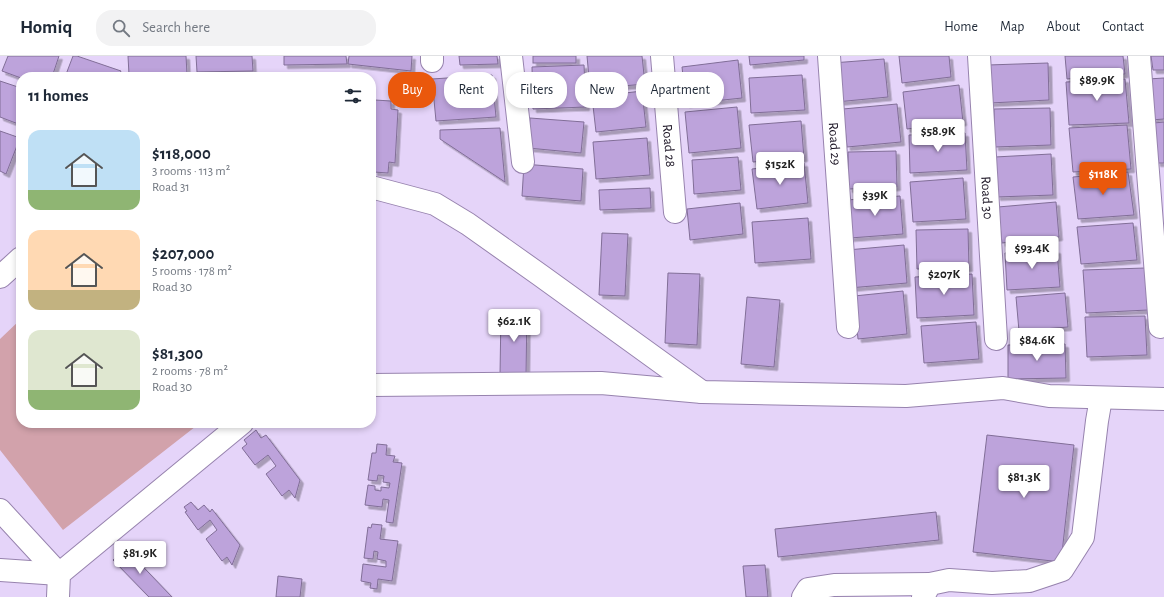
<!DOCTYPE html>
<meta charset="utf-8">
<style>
body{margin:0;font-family:"Alegreya Sans",sans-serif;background:#f2f2f3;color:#1f2937;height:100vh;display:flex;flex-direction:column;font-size:15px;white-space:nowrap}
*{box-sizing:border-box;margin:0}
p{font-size:13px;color:#747a83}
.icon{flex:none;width:22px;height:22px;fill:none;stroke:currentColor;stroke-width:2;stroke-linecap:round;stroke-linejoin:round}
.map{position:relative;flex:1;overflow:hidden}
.drawer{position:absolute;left:16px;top:16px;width:360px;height:356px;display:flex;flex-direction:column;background:#fff;border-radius:16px;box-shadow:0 2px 6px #0003}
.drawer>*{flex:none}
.banner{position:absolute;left:388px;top:16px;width:380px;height:36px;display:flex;gap:8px}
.price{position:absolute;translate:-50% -34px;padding:0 9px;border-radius:4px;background:#fff;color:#222;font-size:13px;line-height:26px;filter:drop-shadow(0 1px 2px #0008)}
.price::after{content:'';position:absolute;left:50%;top:24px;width:12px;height:9px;margin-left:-6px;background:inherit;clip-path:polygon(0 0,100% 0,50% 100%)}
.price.current{background:#ea580c;color:#fff}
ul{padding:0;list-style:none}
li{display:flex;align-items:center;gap:12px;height:100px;padding:0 12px}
li span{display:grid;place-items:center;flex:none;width:112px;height:80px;border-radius:12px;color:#555}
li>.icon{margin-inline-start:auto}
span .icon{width:48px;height:48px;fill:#fffc;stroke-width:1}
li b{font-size:17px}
h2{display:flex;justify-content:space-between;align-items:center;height:48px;padding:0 12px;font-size:17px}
.pill{padding:0 14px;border-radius:16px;background:#fff;box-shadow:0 2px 6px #0003;font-size:14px;line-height:36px}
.pill.current{background:#ea580c;color:#fff}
header{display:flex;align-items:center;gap:24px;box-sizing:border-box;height:56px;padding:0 20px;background:#fff;border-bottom:1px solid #e0e1e3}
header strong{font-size:19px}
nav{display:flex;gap:22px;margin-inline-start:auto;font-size:14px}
.search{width:280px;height:36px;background:#f2f2f3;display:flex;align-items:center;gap:10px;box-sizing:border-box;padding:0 14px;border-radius:16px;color:#747a83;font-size:15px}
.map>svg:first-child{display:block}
.green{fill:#d2a2ab}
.building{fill:#bda3db;stroke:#816e97;filter:url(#shadow)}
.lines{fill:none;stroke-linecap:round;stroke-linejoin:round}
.minor-casing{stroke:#9783ae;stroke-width:24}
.minor{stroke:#fff;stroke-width:22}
.labels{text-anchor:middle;stroke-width:3;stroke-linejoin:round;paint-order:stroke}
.street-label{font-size:14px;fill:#1a1323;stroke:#fdfdfd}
</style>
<header>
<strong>Homiq</strong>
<div class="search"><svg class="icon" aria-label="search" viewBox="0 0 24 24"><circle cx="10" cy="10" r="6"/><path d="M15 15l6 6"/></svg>Search here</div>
<nav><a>Home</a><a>Map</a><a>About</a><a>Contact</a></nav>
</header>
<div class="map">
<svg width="1164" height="541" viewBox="0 0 1164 541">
<defs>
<filter id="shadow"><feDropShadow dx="3.5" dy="3.5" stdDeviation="0" flood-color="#0004"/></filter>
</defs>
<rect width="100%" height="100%" fill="#e5d4f9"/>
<polygon class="green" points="21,263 21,367 200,367 63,474 0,394 0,283"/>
<g class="building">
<polygon points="8,0 59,0 52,21 21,21 21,22 2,15"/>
<polygon points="73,0 77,0 121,15 118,21 65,21"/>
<polygon points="128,0 186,0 187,18 129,19"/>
<polygon points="196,0 252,0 253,15 197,16"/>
<polygon points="284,0 346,0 347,8 284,9"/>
<polygon points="349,0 412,0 411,15 348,8"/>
<polygon points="459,0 497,0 498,8 460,9"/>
<rect x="533" y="0" width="43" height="7"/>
<polygon points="587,0 642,0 645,28 590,33"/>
<polygon points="749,0 804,0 804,4 750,9"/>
<polygon points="899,0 949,0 951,21 902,27"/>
<polygon points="1065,0 1123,0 1125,18 1067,23"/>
<polygon points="1151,0 1164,0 1164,14 1153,14"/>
<polygon points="884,3 888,41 836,46 832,7"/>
<polygon points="738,4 742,42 686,48 682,11"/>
<polygon points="1048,7 1049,44 990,47 988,9"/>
<polygon points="584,9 586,51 533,53 532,11"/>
<polygon points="492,19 496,61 436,65 432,23"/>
<polygon points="802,19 805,54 751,57 749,22"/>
<polygon points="1164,22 1164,63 1151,64 1148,23"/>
<polygon points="1125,23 1129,67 1069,69 1066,26"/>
<polygon points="0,25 21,32 21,69 0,61"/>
<polygon points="959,29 963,66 907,73 903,36"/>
<polygon points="642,35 646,71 596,76 592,41"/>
<polygon points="375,44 391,45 391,53 398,54 395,107 389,106 388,117 374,116 374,110 371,110 371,51 375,51"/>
<polygon points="897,48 901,86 847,91 843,53"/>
<polygon points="737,51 741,92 689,97 685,56"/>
<polygon points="1050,52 1051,89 995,91 994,53"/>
<polygon points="530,62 584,66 581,97 528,92"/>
<polygon points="801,65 804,102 753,106 749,69"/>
<polygon points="1164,66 1164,107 1157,107 1154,67"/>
<polygon points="1127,69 1131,113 1073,116 1069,72"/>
<polygon points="500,72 505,126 440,83 440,74"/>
<polygon points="0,75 20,82 6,118 0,115"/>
<polygon points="965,77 967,114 910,117 909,79"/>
<polygon points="647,82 650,119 596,123 593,86"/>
<polygon points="896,95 897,131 849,133 848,96"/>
<polygon points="1051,98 1053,139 997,141 995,101"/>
<polygon points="738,101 741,134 694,138 692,104"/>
<polygon points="804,107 808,147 757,153 752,113"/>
<polygon points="524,108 583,113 581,145 522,140"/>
<polygon points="1128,116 1134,159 1078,163 1073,121"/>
<polygon points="963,122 966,163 913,166 910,126"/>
<polygon points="650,132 651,152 600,154 599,134"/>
<polygon points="900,140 903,178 850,182 847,144"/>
<polygon points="1056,146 1059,181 1002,187 998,151"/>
<polygon points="740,147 743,178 690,184 687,153"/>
<polygon points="808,162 811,203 755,207 752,166"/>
<polygon points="1133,167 1137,204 1081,208 1077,171"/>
<polygon points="968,173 969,212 917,213 916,174"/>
<polygon points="602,177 628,178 625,240 599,239"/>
<polygon points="904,189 907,227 849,232 847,194"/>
<polygon points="1057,194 1060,231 1007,234 1005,197"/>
<polygon points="1145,212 1148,254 1086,257 1083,214"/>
<polygon points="668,217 700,218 697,289 665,287"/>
<polygon points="972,218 974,259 917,262 915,221"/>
<polygon points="903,235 907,278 858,283 854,240"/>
<polygon points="1065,237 1068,271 1019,275 1016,241"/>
<polygon points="747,241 780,244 774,311 741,308"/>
<polygon points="501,255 527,255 526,319 500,319"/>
<polygon points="1145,260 1147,299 1087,301 1085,261"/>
<polygon points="976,266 979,303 924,307 921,270"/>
<polygon points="1065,288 1066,322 1008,323 1008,289"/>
<polygon points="256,374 261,382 266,379 300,424 295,442 289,434 282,440 266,418 276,410 268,399 255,409 242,392 247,388 244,384"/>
<polygon points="987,379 1074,389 1061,506 973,496"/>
<polygon points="377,388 387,389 386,399 395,400 393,406 402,407 393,467 386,466 389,444 383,443 382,451 365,449 368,429 375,430 375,434 381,435 381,431 389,432 390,427 383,426 384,420 378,419 377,425 368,424 372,397 376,397"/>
<polygon points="191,446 198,454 204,449 210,456 212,453 240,489 232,509 227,501 222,505 206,483 217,474 210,464 198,474 185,456 187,455 184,451"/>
<polygon points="936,456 939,484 778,501 775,473"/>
<polygon points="372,468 382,469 380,483 398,485 392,525 378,523 377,533 370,532 371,527 361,525 363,508 386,511 386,505 377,503 378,496 374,495 373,503 364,502 368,471 371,472"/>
<polygon points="125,492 172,541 149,541 113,504"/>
<polygon points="765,509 768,541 746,541 743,510"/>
<polygon points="278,520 302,523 300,541 276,541"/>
</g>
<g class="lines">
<g class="minor-casing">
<g id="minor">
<polyline points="511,0 523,106"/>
<path id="s1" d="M662,0L675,156"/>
<path id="s2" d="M829,0L848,271"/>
<path id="s3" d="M979,0L996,283"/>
<polyline points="1139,0 1160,271"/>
<polyline points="432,5 432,0"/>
<polyline points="371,131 435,148 468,168 540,219 702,336"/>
<polyline points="0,221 21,202"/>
<polyline points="371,329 601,327 702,336 906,340 1003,332 1049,340 1164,343"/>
<polyline points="0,454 59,518"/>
<polyline points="0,514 59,518"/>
<polyline points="58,541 59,518 242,367"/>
<polyline points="803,541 808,533 834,529 930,528"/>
<polyline points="923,541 930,528 949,524 992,527 1029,525 1062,514 1083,481 1097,365 1101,342"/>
</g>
</g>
<use href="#minor" class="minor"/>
</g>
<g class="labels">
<g class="street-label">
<text dy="5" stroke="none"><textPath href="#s2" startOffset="88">Road 29</textPath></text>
<text dy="5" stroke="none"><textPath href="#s1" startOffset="90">Road 28</textPath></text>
<text dy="5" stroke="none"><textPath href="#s3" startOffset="142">Road 30</textPath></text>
</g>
</g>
</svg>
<b class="price" style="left:1097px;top:46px">$89.9K</b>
<b class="price" style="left:938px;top:97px">$58.9K</b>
<b class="price" style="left:780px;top:130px">$152K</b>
<b class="price current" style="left:1103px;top:140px">$118K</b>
<b class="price" style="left:875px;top:161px">$39K</b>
<b class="price" style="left:1032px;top:214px">$93.4K</b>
<b class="price" style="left:944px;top:240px">$207K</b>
<b class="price" style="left:514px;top:287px">$62.1K</b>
<b class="price" style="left:1037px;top:306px">$84.6K</b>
<b class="price" style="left:1024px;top:443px">$81.3K</b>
<b class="price" style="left:140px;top:519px">$81.9K</b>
<div class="banner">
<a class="pill current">Buy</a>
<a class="pill">Rent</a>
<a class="pill">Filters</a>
<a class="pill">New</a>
<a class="pill">Apartment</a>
</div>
<section class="drawer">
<h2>11 homes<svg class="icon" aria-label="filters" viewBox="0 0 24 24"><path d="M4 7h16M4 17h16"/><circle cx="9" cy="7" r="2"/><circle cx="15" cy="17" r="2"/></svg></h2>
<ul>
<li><span style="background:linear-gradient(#bfe0f5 75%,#8fb573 0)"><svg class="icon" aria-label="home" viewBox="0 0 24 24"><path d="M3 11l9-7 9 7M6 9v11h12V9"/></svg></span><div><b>$118,000</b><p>3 rooms · 113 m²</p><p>Road 31</p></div></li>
<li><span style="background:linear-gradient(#ffd9b3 75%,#c2b280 0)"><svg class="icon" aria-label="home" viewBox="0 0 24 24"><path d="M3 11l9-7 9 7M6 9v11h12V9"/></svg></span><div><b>$207,000</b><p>5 rooms · 178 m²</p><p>Road 30</p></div></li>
<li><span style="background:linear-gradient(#dfe7d0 75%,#8fb573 0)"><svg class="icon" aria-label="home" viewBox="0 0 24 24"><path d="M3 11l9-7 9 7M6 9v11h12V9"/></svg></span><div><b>$81,300</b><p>2 rooms · 78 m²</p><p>Road 30</p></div></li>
</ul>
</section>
</div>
